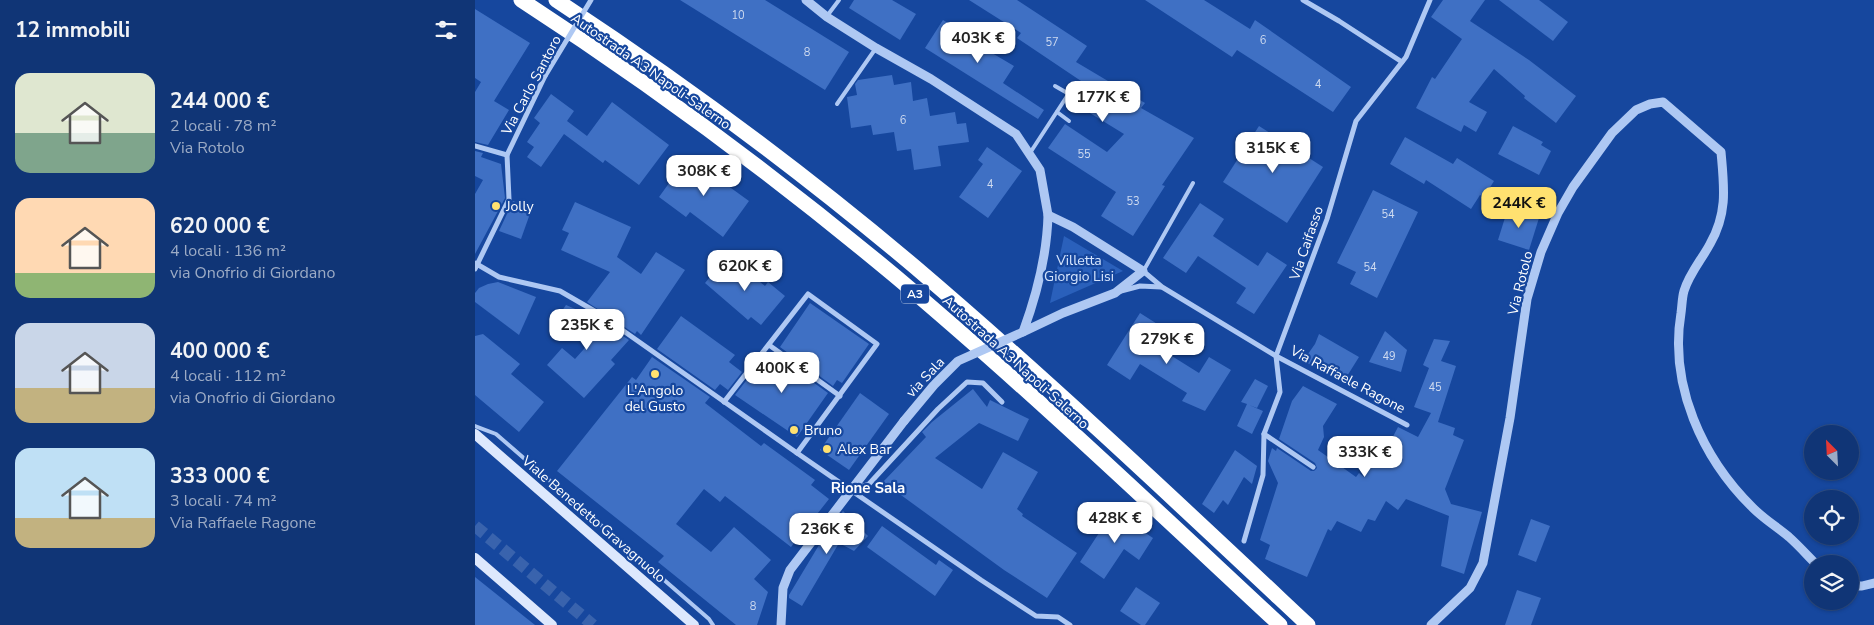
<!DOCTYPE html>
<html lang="it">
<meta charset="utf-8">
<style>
body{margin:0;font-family:"Nunito Sans",sans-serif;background:#1e407e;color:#f1f3f6;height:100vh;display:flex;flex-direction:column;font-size:19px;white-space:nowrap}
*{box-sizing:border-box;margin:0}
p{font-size:16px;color:#9cabc5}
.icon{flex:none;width:28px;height:28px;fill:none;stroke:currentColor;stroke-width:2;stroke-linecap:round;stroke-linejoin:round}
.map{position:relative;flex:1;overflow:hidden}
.details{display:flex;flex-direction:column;background:#103576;width:475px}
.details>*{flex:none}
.needle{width:32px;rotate:336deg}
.fabs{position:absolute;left:1329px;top:425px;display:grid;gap:10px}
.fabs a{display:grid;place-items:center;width:55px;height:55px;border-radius:50%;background:#103576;box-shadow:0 1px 4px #0004,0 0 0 1px #305088;font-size:25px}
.price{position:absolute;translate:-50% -42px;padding:0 11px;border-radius:10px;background:#fff;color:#222;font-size:16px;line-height:32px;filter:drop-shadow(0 1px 2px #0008)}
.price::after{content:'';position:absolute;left:50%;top:30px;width:15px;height:11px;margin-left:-8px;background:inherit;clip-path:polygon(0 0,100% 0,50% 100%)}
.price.current{background:#ffe170;color:#111}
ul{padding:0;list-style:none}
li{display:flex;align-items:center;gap:15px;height:125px;padding:0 15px}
li span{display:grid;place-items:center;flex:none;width:140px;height:100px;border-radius:15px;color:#555}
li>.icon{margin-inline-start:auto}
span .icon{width:60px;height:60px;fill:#fffc;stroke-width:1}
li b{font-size:21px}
h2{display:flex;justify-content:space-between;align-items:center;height:60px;padding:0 15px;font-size:21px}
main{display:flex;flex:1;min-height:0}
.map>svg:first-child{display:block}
.green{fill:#2a60bb}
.building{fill:#3f70c4}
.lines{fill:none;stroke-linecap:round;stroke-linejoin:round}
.primary-tunnel{stroke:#3963ad;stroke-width:12;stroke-dasharray:12 6;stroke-linecap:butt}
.service{stroke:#aec8f3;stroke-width:4}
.minor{stroke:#aec8f3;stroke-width:5}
.tertiary{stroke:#aec8f3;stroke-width:9}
.secondary{stroke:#dde8fd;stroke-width:10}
.motorway{stroke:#fff;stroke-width:15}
.minor-bridge{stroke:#aec8f3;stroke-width:5}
.tertiary-bridge{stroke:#aec8f3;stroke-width:9}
.poi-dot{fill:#ffe170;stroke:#16479e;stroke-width:2}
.labels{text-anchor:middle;stroke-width:4.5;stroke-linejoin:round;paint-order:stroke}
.number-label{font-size:11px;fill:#cfdbf0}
.shield{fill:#16479e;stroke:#b9c8e2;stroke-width:1}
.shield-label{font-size:12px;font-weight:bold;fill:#fff}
.street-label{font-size:14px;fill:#fff;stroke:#16479e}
.poi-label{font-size:14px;fill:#fff;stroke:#16479e;text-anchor:start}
.park-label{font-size:14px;fill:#d6e5fd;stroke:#16479e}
.neighbourhood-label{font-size:15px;font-weight:bold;fill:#fff;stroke:#16479e}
</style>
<main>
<section class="details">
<h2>12 immobili<svg class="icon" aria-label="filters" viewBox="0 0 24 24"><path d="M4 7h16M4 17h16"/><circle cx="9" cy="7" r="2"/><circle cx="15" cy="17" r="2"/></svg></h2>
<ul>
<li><span style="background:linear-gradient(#dfe7d0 60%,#7fa58c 0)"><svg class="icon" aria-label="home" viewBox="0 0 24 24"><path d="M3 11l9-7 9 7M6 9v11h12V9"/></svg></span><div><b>244 000 €</b><p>2 locali · 78 m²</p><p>Via Rotolo</p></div></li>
<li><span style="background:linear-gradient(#ffd9b3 75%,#8fb573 0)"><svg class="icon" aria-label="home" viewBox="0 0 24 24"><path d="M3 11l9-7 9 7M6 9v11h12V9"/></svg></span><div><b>620 000 €</b><p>4 locali · 136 m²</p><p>via Onofrio di Giordano</p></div></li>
<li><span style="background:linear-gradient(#c9d6e8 65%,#c2b280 0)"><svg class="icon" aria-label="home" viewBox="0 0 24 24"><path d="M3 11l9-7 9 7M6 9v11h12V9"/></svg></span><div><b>400 000 €</b><p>4 locali · 112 m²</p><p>via Onofrio di Giordano</p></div></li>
<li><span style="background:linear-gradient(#bfe0f5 70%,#c2b280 0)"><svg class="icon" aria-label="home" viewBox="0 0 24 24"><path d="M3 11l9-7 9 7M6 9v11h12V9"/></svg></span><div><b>333 000 €</b><p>3 locali · 74 m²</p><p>Via Raffaele Ragone</p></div></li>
</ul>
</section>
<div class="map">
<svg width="1399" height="625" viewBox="0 0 1399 625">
<rect width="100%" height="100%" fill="#16479e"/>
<polygon class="green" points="589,236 648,271 575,303"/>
<g class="building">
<polygon points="205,0 290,0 374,52 350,90"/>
<polygon points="379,0 417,0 441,14 425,40 374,8"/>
<polygon points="494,0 542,0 612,46 601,62 670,103 666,108 719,138 687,185 690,186 658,236 626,216 641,192 573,148 590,124 632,152 649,134 597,102 609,83 542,38 546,33"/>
<polygon points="670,0 729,0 775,29 780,20 876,87 858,112 762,50 757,57"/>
<polygon points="968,0 1010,0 995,21 1054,60 1101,96 1081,123 1049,98 1050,96 1019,69 994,102 1012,112 1001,132 989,125 986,132 941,108 957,77 960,79 987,39 956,17"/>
<polygon points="1024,0 1064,0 1093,22 1078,41"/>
<polygon points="0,9 55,43 19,101 34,110 13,145 0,142 0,92 6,82 0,78"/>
<polygon points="468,20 518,51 517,53 539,66 528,83 569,110 563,119 450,48"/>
<polygon points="417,75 419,85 436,82 438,101 452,98 455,116 480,112 482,124 491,123 494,142 463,146 466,166 439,170 436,149 422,151 419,132 398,135 396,125 376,128 372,97 382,95 380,84 383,80"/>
<polygon points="76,94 99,111 92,121 112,136 137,102 194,145 164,185 130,160 128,163 89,134 66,167 52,157 59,147 52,142 65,123 59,118"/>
<polygon points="784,126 848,167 812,223 748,182"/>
<polygon points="1038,126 1068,142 1066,145 1076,151 1064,175 1023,154"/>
<polygon points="930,137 978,164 982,158 1019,181 1009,197 1005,195 996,209 951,180 949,184 915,164"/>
<polygon points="512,147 547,171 513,218 484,197 508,164 503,160"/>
<polygon points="0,151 8,153 6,157 26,164 30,198 0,254 0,194 8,180 0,176"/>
<polygon points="213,157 274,201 248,237 215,212 211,217 184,197"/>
<polygon points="898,190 943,212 902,298 875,284 881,272 862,263"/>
<polygon points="38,201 57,208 46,239 24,231"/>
<polygon points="100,202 156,227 142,257 166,274 181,252 210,270 166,335 162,331 160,334 112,302 135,272 86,250 94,233 87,230"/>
<polygon points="725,203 749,219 738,236 783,266 792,252 812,265 779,314 761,303 771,288 723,256 711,273 688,258"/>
<polygon points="1033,208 1064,218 1054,250 1023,240"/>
<polygon points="250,259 259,266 262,263 290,286 293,282 310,296 286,325 276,317 273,320 230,283"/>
<polygon points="23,282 61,297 44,335 0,302 0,293 4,288 13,284"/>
<polygon points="335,303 394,344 367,383 362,380 358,386 305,347"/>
<polygon points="91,305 105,311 107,309 154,340 136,360 140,364 109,398 72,365 87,348 100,359 117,340 97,323 91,332 80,321"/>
<polygon points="665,313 687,327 676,343 724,373 734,357 756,370 730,411 707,401 712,393 665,364 655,380 632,365"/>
<polygon points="206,316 260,355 254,362 267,372 253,390 245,384 240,390 182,349"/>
<polygon points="910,331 932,350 926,372 894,362"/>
<polygon points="8,334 45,364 36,374 69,402 44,432 0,395 0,336"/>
<polygon points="844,334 884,357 869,381 828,361 840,344"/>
<polygon points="959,339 975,341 966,361 981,366 963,422 980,428 978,435 989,440 970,489 976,504 1007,512 989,574 966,566 974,516 931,499 923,510 911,501 900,521 893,519 886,532 862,521 856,531 853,529 832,577 790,559 795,545 785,540 803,483 793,461 797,448 801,451 802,448 836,471 839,471 842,468 840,463 804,439 817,401 828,386 862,404 848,426 849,437 843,450 881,477 884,473 889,477 904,449 910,452 923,427 943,437 956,413 939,407 954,368 948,365"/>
<polygon points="299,354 353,393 322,437 260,395 274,377 275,378 291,356 296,359"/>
<polygon points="177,357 235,397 230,403 286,446 289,443 340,480 336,485 354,499 316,547 250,496 245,502 229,489 201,524 236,552 259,527 296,560 279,579 293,592 282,625 261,625 183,562 189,556 82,471 157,377 161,380"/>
<polygon points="780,379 793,386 782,408 774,405 788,411 777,434 762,426 772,404 766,402"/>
<polygon points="498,389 512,407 515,400 554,419 543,441 504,423 460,458 507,489 528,452 563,472 542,509 548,514 547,516 602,553 572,598 529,570 408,482 451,437 447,432 457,422"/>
<polygon points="385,393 414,414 374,470 345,450"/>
<polygon points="760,450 782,466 777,484 769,477 753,505 748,500 739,513 727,504"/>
<polygon points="639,510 670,530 669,532 678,538 664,560 649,549 629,579 605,562"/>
<polygon points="368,511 393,536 379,551 364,543 327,606 314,598 314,595 350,535"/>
<polygon points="1056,519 1075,526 1061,562 1043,555"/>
<polygon points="407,526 461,565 464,560 478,570 460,596 392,547"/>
<polygon points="0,577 60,625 0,625"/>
<polygon points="661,587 685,603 670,625 666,625 645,611"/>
<polygon points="1042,590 1066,598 1056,625 1030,625"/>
</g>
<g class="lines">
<polyline class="primary-tunnel" points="0,526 118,625"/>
<g class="service">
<polyline points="352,16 364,0"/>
<polyline points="580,86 594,94"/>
<polyline points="362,104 401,48"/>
<polyline points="582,112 594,121"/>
<polyline points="555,153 598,87"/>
<polyline points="669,270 718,183"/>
<polyline points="0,426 21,434 234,619 238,625"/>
</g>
<g class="minor">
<polyline points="828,0 864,21 927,62"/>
<polyline points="0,146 32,155"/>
<polyline points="0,263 24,277 85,291 123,313 322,453 506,580 561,616 583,617 595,625"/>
<polyline points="0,269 34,199 32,155 70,76"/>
<polyline points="668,271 687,287 801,356 805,392 789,434 788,475 769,541"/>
<polyline points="646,291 665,286 686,287"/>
<polyline points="294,345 365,396"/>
<polyline points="249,402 333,294 402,344 322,453"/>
<polyline points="932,425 801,356 852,219 881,121 931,57 955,0"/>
<polyline points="789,434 838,467"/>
<polyline points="379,489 394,484 463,409 492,382 508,383 527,402"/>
</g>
<g class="tertiary">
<polyline points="331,0 352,17 401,48 456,79 541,134 565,170 573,215"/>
<path d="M573,215L598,227L668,271L640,293L588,313L548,332C562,294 572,255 573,215Z"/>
<polyline points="1375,586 1387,586 1399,583"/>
<polyline points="306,625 308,588 315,570 429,421"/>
<path d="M956,625L995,588L1008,563L1035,418L1052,299L1066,252L1083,213L1098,187L1137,133L1161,110L1175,104L1188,102L1246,152C1249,186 1253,213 1235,244C1227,259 1214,274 1209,291C1207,298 1207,306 1206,313C1194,385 1227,458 1278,508C1289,519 1302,527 1314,537C1323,545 1332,555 1341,564"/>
</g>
<g class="secondary">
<polyline points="0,434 219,625"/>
<polyline points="0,558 77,625"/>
</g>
<g class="motorway">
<path d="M46,0C176,84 301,177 420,276C552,387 678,507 805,625"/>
<path d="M81,0C206,82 326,171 440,267C575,382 704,504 833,625"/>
</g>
<polyline class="minor-bridge" points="70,76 116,0"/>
<polyline class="tertiary-bridge" points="429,421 459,385 483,361 548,332"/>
</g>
<g class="poi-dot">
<circle cx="21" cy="206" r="5"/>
<circle cx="180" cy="374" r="5"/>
<circle cx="319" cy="430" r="5"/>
<circle cx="352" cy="449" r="5"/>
</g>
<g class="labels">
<g class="number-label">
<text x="263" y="19">10</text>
<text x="788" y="44">6</text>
<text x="577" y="46">57</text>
<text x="332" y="56">8</text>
<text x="843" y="88">4</text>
<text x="428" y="124">6</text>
<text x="609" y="158">55</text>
<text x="515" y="188">4</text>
<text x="658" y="205">53</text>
<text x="913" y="218">54</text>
<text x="895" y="271">54</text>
<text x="914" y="360">49</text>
<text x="960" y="391">45</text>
<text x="278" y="610">8</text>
</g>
<rect class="shield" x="426" y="284.5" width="28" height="19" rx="4"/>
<g class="shield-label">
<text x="440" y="298">A3</text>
</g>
<g class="street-label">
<text transform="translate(176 71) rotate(35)" y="5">Autostrada A3 Napoli-Salerno</text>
<text transform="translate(56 85) rotate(-62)" y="5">Via Carlo Santoro</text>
<text transform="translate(831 243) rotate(-71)" y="5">Via Caifasso</text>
<text transform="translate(1045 283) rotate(-76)" y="5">Via Rotolo</text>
<text transform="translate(541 362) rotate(42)" y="5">Autostrada A3 Napoli-Salerno</text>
<text transform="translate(450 377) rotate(-47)" y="5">via Sala</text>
<text transform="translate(873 379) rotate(28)" y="5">Via Raffaele Ragone</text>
<text transform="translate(119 519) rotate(41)" y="5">Viale Benedetto Gravagnuolo</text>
</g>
<g class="poi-label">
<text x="31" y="211">Jolly</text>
<text x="180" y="395" text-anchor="middle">L'Angolo<tspan x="180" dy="16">del Gusto</tspan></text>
<text x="329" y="435">Bruno</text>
<text x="362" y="454">Alex Bar</text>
</g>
<g class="park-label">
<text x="604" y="265">Villetta<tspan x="604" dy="16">Giorgio Lisi</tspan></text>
</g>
<g class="neighbourhood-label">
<text x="393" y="493">Rione Sala</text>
</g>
</g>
</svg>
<div class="fabs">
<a><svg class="needle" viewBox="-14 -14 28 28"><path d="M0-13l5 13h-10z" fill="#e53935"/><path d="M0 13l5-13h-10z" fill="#9cabc5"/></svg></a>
<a><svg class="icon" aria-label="locate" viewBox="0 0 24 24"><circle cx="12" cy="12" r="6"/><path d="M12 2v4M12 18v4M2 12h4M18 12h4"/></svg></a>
<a><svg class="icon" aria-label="layers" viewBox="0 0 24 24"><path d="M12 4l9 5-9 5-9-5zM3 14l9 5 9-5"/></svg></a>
</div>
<b class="price" style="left:503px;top:64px">403K €</b>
<b class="price" style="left:628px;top:123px">177K €</b>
<b class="price" style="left:798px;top:174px">315K €</b>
<b class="price" style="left:229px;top:197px">308K €</b>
<b class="price current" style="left:1044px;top:229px">244K €</b>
<b class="price" style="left:270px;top:292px">620K €</b>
<b class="price" style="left:112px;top:351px">235K €</b>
<b class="price" style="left:692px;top:365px">279K €</b>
<b class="price" style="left:307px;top:394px">400K €</b>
<b class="price" style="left:890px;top:478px">333K €</b>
<b class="price" style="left:640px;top:544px">428K €</b>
<b class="price" style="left:352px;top:555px">236K €</b>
</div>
</main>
